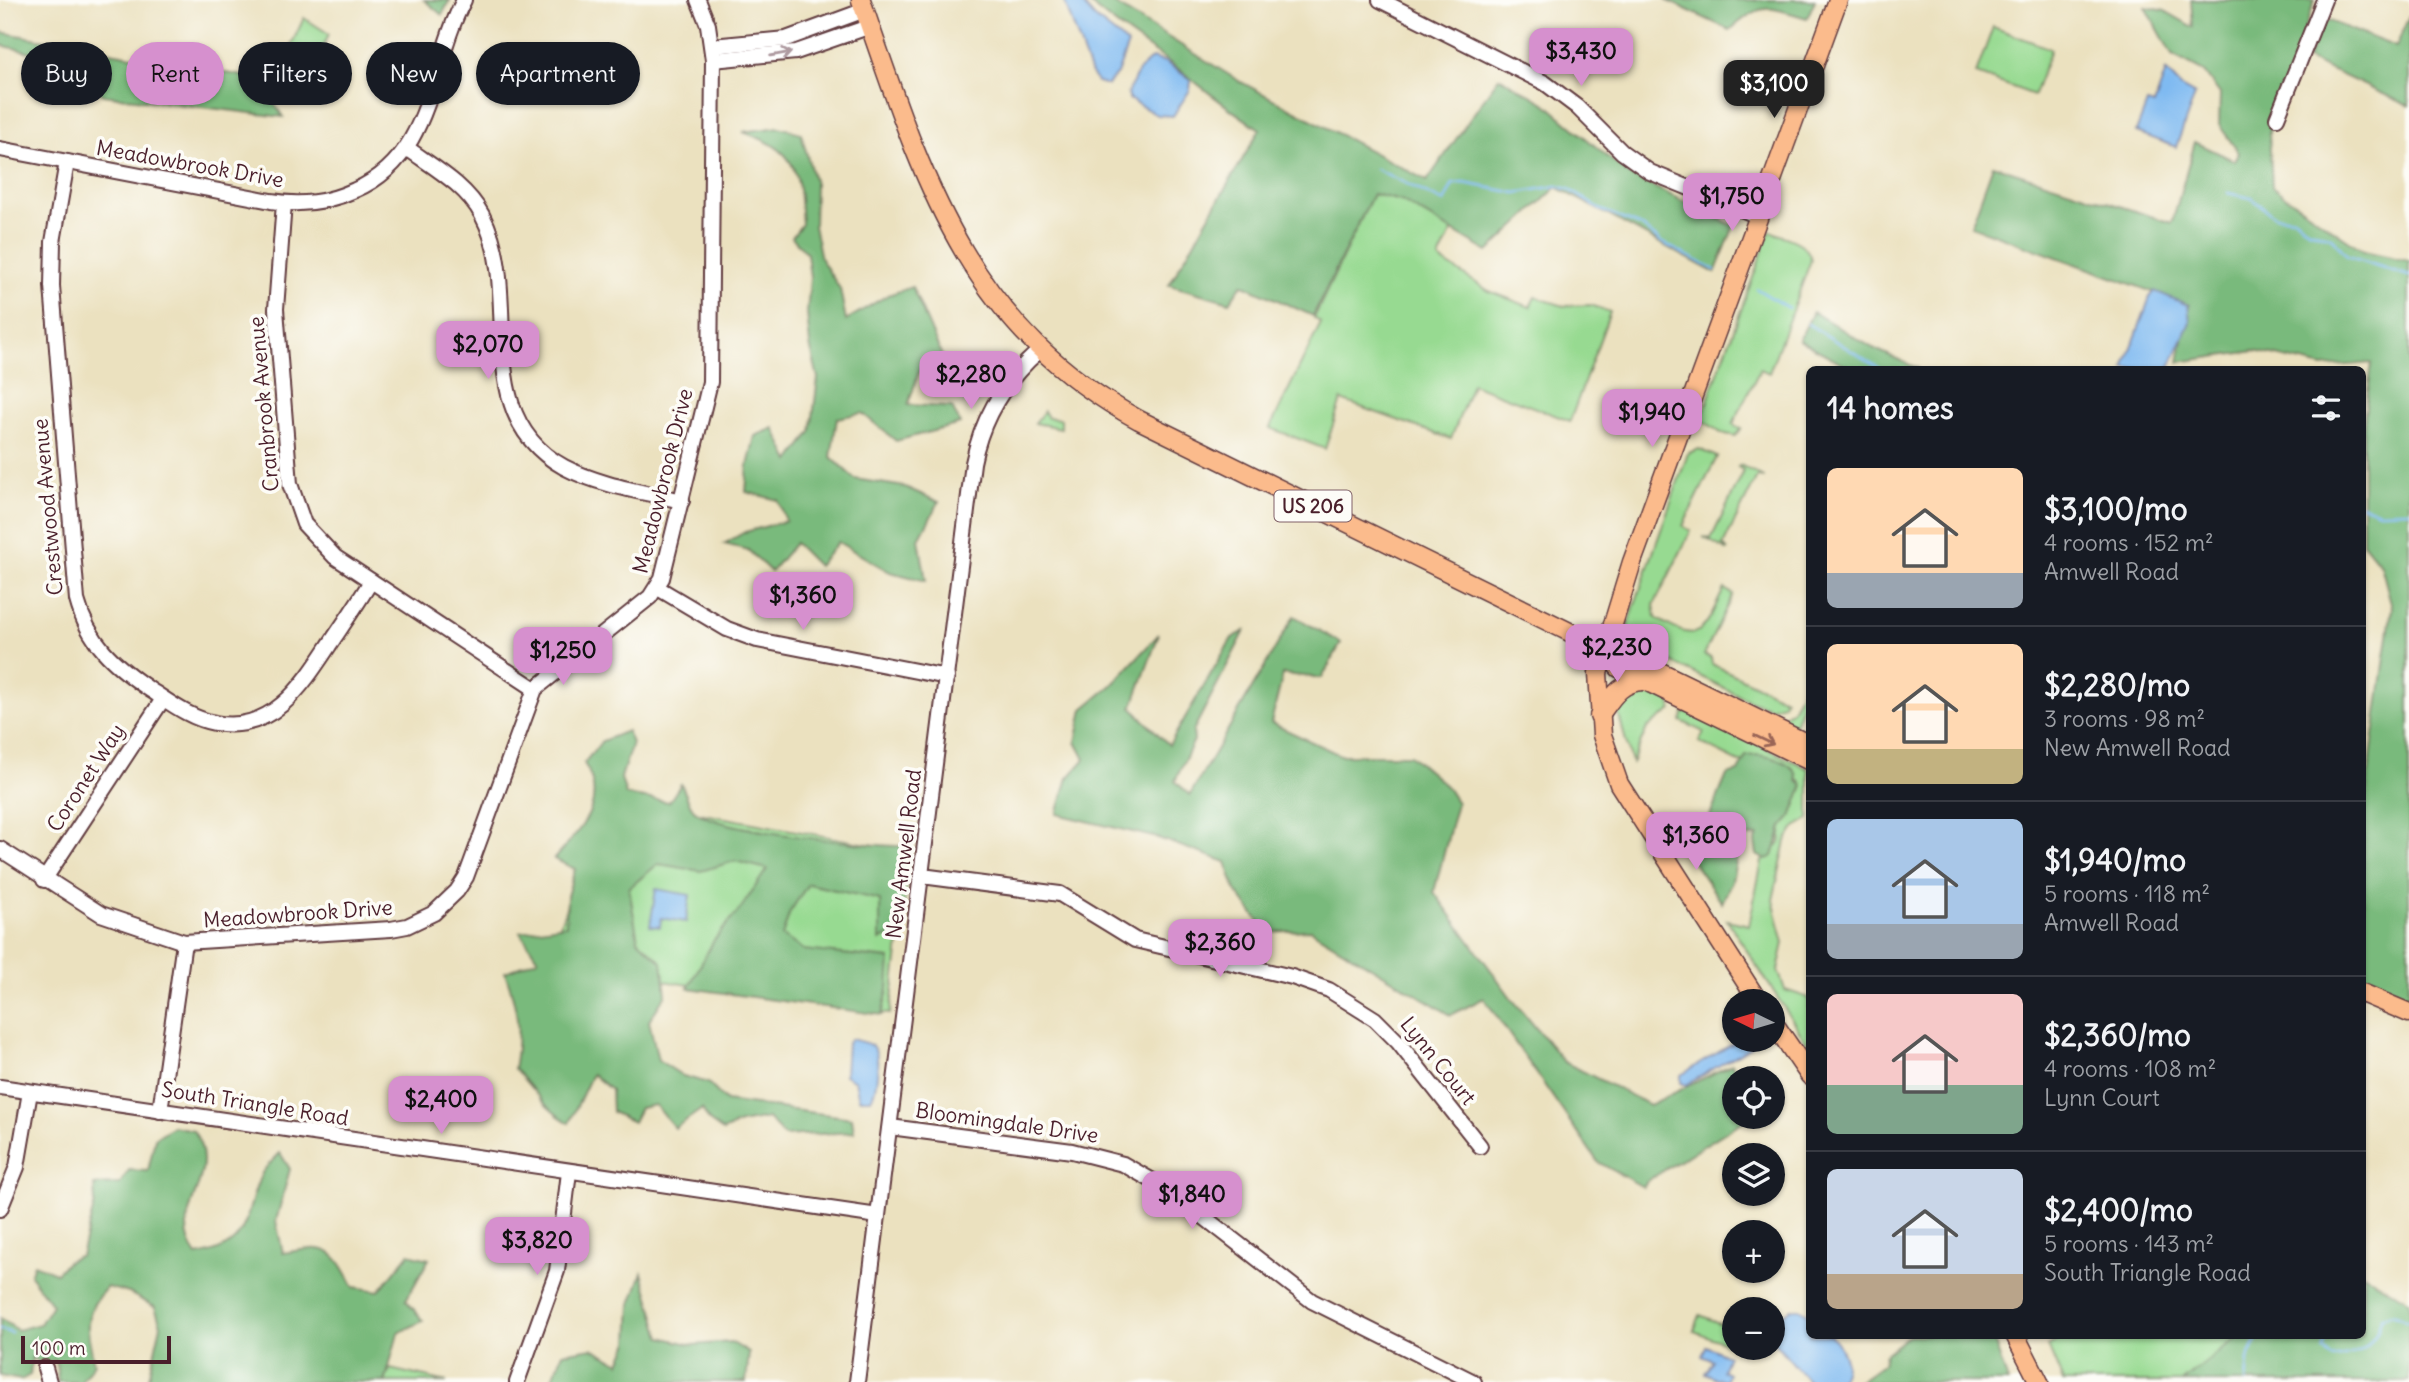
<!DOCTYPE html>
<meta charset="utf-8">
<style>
body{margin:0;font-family:Delius,sans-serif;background:#242831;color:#f1f3f6;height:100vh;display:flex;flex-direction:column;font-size:26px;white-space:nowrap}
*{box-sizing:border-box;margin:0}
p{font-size:23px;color:#9ea1a6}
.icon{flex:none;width:38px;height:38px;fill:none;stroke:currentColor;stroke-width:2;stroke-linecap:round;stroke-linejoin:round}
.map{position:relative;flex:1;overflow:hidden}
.sheet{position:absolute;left:1806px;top:366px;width:560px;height:973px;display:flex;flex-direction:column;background:#171b24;border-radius:10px;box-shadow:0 2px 5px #0004}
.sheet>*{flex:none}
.hud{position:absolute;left:21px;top:42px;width:665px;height:63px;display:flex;gap:14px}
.needle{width:46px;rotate:275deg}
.tools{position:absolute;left:1722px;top:989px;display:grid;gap:14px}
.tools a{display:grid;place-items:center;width:63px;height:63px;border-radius:50%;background:#171b24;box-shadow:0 2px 5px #0004;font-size:35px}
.scale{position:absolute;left:21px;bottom:18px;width:150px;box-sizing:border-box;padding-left:7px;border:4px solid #4a1f2b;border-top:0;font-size:19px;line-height:24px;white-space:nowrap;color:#4a1f2b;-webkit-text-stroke:5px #fdfcf7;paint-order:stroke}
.price{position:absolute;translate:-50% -60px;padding:0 16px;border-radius:14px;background:#d690ce;color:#111;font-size:23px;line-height:46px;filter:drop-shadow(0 2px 4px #0008)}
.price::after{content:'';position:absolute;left:50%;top:42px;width:21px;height:16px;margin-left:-10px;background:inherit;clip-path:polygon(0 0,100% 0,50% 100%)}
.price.selected{background:#222;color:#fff}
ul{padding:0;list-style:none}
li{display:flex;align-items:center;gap:21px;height:175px;padding:0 21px}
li+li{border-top:2px solid #363941}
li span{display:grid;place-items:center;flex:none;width:196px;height:140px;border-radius:10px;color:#555}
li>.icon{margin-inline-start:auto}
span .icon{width:84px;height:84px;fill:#fffc;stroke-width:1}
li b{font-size:30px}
h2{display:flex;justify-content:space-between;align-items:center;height:84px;padding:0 21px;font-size:30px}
.chip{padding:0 24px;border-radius:32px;background:#171b24;box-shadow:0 2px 5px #0004;font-size:24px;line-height:63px}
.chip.selected{background:#d690ce;color:#111}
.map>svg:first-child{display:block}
.green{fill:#97da91;stroke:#707c5e;stroke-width:2}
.forest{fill:#79ba7b;stroke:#626c53;stroke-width:2}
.water{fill:#7fbaf1;stroke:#646c8e;stroke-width:2}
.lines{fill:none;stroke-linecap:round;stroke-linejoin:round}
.stream{stroke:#7fbaf1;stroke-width:2.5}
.minor-casing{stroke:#623c41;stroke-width:18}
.major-casing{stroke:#623c41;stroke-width:21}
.minor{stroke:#fff;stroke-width:14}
.major{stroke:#fbbb8c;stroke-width:18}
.oneway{stroke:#ae9aa0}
.oneway2{stroke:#9a6557}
.labels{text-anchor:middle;stroke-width:7;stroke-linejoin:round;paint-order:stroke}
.shield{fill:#fdfcf7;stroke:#806168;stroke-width:2}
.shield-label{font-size:19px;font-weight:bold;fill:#4a1f2b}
.street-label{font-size:21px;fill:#4a1f2b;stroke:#fdfcf7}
</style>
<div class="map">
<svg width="2409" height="1382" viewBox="0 0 2409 1382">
<rect width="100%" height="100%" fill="#fdfcf7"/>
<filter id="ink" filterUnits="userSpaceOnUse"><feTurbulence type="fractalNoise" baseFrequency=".0143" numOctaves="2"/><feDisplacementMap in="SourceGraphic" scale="14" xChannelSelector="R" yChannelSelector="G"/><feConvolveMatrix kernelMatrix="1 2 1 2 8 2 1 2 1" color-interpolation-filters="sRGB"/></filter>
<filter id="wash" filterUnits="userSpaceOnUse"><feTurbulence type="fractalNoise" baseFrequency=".00686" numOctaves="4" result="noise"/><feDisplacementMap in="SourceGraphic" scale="28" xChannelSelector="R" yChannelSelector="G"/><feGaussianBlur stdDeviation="1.57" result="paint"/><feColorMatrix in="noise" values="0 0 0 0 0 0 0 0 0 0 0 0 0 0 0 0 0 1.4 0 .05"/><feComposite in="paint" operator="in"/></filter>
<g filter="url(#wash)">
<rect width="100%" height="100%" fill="#ebe1bf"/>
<g class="green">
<polygon points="304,18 329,34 307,85 291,96 277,75"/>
<polygon points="1993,27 2051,49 2034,95 1976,74"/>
<polygon points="1373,194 1401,201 1452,231 1439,259 1489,291 1530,307 1535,297 1564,306 1591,305 1610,312 1570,421 1472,384 1451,439 1341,400 1325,449 1270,428 1321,323 1314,318"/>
<path d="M1770,231C1786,238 1808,241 1811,260L1769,373L1760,369L1733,424L1741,429L1735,436L1721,433L1701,419Z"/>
<polygon points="1044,411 1048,418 1061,419 1061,428 1035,423"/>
<path d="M1699,449L1717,457L1683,526L1691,531L1654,605L1656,618C1703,647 1703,631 1724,589L1733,594L1704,655L1711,658L1712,664L1785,699L1783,704L1771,708L1748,700L1641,647L1630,635L1628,624L1688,453Z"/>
<polygon points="1740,465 1765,478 1757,477 1723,545 1728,551 1703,537 1711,539 1744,471 1738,467"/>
<polygon points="1809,675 1809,687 1794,727 1779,718 1792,710"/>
<polygon points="1642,688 1670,701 1672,710 1647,728 1632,763 1619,716 1618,707 1623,696"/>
<polygon points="1690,711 1809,769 1809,819 1795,827 1786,841 1773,900 1784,943 1778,970 1785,990 1809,998 1809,1046 1727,920 1749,925 1762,861 1780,843 1782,827 1791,817 1803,785 1793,773 1771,760 1739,762 1699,742 1704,732 1681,721 1684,712"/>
<polygon points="606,796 911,852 890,1014 546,964"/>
<polygon points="1700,1315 1733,1329 1727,1344 1694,1331"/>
<polygon points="2067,1335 2240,1335 2182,1382 2063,1382 2048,1346"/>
<polygon points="390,1369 447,1382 385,1382"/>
</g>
<g class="forest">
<polygon points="424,0 450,0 442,15"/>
<path d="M1086,0H1108L1239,81L1427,181L1499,77L1546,104L1629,175L1734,226L1715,273L1557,187L1488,252L1401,201L1373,194L1313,316L1242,284L1230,302L1169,285L1260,129C1230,111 1205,89 1177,68C1146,45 1114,26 1086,0Z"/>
<path d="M1666,0H1815L1807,18C1766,6 1763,2 1730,30Z"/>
<polygon points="2191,0 2315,0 2269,132 2272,187 2364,251 2409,261 2409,1000 2363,980 2363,814 2392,607 2381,565 2363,543 2363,428 2372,363 2323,367 2255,351 2179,362 2189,305 1971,226 1993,165 2172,223 2195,142 2235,161 2239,153 2219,125 2220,94 2204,72 2172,55 2146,7 2165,11 2193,27"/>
<polygon points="2409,16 2409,106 2307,59 2324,19 2396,47"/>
<polygon points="0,32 259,79 283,117 103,95 61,59 0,45"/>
<path d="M779,127L801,133L815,184L814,226L821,259L840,289L846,320L888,295L912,287L942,356L970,365L985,366L965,397L945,376L920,369L908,405L952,407L960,424L896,441L862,413L837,418L831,457L855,479L905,487L939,502L919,539L926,581L890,572L838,542L818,566L795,543L771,572L748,550L724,544L745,532L786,521L778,500L746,492L748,466L755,436L774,428L790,461L811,432L818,378L810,345L807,313L810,278L807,254L792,237L802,224C798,170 799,151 743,132Z"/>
<polygon points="1813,312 1873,348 1919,369 1853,369 1799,340"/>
<polygon points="1294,616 1341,643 1322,678 1283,674 1271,723 1340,755 1410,755 1446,786 1457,803 1434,892 1512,999 1564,1062 1650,1105 1732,1064 1738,1078 1734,1078 1734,1116 1746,1117 1745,1120 1647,1181 1643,1187 1598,1162 1484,998 1451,1015 1310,930 1267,932 1236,891 1226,862 1158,838 1057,814 1068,778 1085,759 1076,742 1083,709 1112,685 1159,634 1132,708 1169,745 1232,638 1245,631 1193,731 1194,740 1175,781 1190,795"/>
<path d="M627,731L632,743L621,778L626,795L669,802L681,784C685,791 688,803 693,809C713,831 873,847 907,846L896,932L880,940V900L808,884L790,912L782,936L804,950L890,959L888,990L882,1015L688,988L714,940L741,908L767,869L735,861L701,871L658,864L629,888L638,940L662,962L666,994L649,1021L658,1060L683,1076L708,1083L726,1101L852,1118L854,1132L784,1136L768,1118L740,1123L723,1131L709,1121L702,1109L675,1128L655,1105L640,1108L633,1122L612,1112L611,1090L592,1074L569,1123C543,1108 535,1089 514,1069C521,1030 518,1009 505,972L538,959L520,932L566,925L567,896L575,869L554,859C581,828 609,803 584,763L602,741Z"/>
<path d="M1758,755C1773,757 1799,763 1797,781L1803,785L1791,817L1782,827L1773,856L1766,860L1757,855L1755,842L1758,836L1741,838L1732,881L1722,903L1690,857L1695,843H1702L1704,836L1697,829L1710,816L1727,775L1738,772L1746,756Z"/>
<path d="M173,1126L193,1130C226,1179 164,1209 197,1256C254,1246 242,1215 262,1173C266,1166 275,1159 280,1153L290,1169L276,1221L283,1253C329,1244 333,1247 354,1287L379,1291L409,1254L429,1259L406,1300L423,1321L398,1333L385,1382H148L161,1325L155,1307L129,1293L107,1287C81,1314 87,1329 94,1363L81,1382H58L56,1360L41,1364L32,1357L30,1375L21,1380L0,1376V1318L17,1330L40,1324L52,1305L30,1275L34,1264L56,1273L68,1261L81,1255L95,1203L94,1185L120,1184L129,1170L148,1171L155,1138Z"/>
<polygon points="642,1273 661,1337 693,1345 731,1342 749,1353 746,1382 551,1382 563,1353 592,1348 620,1363 629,1342 631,1304"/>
<polygon points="2363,1274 2409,1301 2409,1382 2182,1382 2240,1335 2362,1335"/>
<polygon points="1909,1335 1992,1335 2008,1382 1858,1382 1883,1364 1885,1354"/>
</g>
<g class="water">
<polygon points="1064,0 1079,0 1095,18 1128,44 1117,74 1107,85 1097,82 1091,74"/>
<polygon points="1152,58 1165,62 1191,80 1190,90 1173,116 1157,115 1129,99 1127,94 1139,70"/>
<polygon points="2166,71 2181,87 2195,95 2176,147 2136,132 2147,103 2154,105"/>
<polygon points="2155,291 2188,305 2190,322 2169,369 2124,369 2150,297"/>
<polygon points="656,889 690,895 686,922 661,918 660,927 650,926"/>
<path d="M851,1039C857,1041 868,1042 873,1047C881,1057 877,1089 871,1099H859L855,1081L845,1075L847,1044Z"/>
<polygon points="1750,1040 1752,1046 1686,1085 1681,1083 1681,1075 1737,1041"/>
<path d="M1791,1309H1800L1809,1315L1810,1335H1830C1844,1350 1851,1363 1839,1382H1809L1773,1340V1321Z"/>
<polygon points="1706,1346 1728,1356 1722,1371 1728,1374 1725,1382 1705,1373 1713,1361 1702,1356"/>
</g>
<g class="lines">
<g class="stream">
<polyline points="1376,169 1444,202 1453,184 1464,183 1516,193 1557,186 1569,189 1599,209 1641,226 1661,242 1715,270"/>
<polyline points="2228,193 2251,198 2275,216 2295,218 2308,230 2332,237 2347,256 2409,276"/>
<polyline points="1757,289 1788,308"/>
<polyline points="1808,324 1881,369"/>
<polyline points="2362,505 2379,512 2409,511"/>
<polyline points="0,1329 11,1333"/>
<path d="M2325,1335L2323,1350L2332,1358C2360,1355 2375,1347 2381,1318L2392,1314L2409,1321"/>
<polyline points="2246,1382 2248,1359 2259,1335"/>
</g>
</g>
</g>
<g filter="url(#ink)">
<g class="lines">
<g class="minor-casing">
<g id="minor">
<polyline points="1380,0 1545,83 1577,107 1622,152 1650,172 1758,216"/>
<polyline points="712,46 786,39 865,10"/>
<polyline points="713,60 796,52 871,26"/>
<polyline points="2277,118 2324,0"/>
<path d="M407,148C433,167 466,185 482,215C525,294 467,414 564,467C598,485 644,492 682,501"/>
<path d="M0,149L271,201C301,206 327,203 355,190C434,156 429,66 464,0"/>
<path d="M67,162L53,242L52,286L77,600C88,642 114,665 149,689C169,702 191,719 215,723C272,734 303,685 330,644C344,623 358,603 371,581"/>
<polyline points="284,203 276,309 290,484 304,524 335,557 535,689"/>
<polyline points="658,588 727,629 757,640 947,677"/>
<polyline points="0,849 101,914 184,942 391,929 407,926 434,913 457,891 466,877 535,689 650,597 662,578 710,382 713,60 708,25 698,0"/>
<polyline points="922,876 1060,894 1135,940 1292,977 1329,990 1375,1019 1398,1042 1480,1146"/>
<polyline points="44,880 163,699"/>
<polyline points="0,1087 878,1216"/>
<polyline points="160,1111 184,942"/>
<polyline points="890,1127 1072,1151 1123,1164 1169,1190 1312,1301 1474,1382"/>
<polyline points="0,1209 17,1167 30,1092"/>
<polyline points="45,1368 49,1382"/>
<polyline points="517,1382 557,1271 569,1172"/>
<path d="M857,1382L973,463C982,417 1004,381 1040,350"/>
</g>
</g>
<g class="major-casing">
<g id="major">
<path d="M861,0C922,176 965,325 1139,420L1604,649L1636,660L1810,745"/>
<polyline points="1604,649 1619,668 1810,761"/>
<path d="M1599,716C1612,698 1620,682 1643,681"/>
<polyline points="2362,993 2409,1013"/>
<polyline points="1758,1001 1619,784 1602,735 1598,673 1632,562 1838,0"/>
<polyline points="1773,1022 1810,1076"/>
<polyline points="2015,1335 2039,1382"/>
</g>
</g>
<use href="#minor" class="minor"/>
<use href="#major" class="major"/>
</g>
<defs><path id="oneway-shaft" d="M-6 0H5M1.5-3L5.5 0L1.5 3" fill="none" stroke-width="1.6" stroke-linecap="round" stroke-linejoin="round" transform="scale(1.75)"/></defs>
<use class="oneway" href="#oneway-shaft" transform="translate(781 54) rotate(-10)"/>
<use class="oneway2" href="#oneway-shaft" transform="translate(1764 740) rotate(25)"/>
</g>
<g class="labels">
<rect class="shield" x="1274.5" y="490.5" width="77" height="31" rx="5"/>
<g class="shield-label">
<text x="1313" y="513">US 206</text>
</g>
<g class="street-label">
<text transform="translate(190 164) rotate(10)" y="7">Meadowbrook Drive</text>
<text transform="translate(264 404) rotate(-95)" y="7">Cranbrook Avenue</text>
<text transform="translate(663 481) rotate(-76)" y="7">Meadowbrook Drive</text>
<text transform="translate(48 507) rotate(-95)" y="7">Crestwood Avenue</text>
<text transform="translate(86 778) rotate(-57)" y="7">Coronet Way</text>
<text transform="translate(904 854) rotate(-83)" y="7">New Amwell Road</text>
<text transform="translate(298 914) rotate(-4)" y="7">Meadowbrook Drive</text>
<text transform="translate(1438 1061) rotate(51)" y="7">Lynn Court</text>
<text transform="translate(255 1104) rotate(9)" y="7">South Triangle Road</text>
<text transform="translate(1007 1123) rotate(8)" y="7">Bloomingdale Drive</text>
</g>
</g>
</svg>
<div class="tools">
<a><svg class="needle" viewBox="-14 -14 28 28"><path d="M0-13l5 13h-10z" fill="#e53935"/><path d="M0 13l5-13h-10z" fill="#9ea1a6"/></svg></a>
<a><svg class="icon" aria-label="locate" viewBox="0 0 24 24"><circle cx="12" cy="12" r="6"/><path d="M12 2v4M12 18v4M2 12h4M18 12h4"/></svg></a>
<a><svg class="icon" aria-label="layers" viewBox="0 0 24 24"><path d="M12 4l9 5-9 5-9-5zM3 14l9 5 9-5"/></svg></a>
<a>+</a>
<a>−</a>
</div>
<div class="scale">100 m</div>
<b class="price" style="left:1581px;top:88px">$3,430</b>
<b class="price selected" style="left:1774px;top:120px">$3,100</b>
<b class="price" style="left:1732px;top:233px">$1,750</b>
<b class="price" style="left:488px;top:381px">$2,070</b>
<b class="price" style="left:971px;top:411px">$2,280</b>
<b class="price" style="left:1652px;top:449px">$1,940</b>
<b class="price" style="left:803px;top:632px">$1,360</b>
<b class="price" style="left:1617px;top:684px">$2,230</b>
<b class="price" style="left:563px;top:687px">$1,250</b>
<b class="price" style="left:1696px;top:872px">$1,360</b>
<b class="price" style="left:1220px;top:979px">$2,360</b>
<b class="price" style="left:441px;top:1136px">$2,400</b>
<b class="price" style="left:1192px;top:1231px">$1,840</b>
<b class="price" style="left:537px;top:1277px">$3,820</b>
<div class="hud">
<a class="chip">Buy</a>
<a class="chip selected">Rent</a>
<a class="chip">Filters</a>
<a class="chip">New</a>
<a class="chip">Apartment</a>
</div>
<section class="sheet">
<h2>14 homes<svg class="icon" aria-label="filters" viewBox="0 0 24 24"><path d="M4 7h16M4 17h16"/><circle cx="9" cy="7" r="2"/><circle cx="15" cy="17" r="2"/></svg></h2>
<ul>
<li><span style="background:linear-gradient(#ffd9b3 75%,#9aa5b1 0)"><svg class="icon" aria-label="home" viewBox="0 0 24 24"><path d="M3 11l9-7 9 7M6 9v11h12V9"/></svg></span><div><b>$3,100/mo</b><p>4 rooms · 152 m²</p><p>Amwell Road</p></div></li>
<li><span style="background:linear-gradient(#ffd9b3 75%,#c2b280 0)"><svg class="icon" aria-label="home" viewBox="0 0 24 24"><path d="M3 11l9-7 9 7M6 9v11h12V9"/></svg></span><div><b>$2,280/mo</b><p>3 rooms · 98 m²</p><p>New Amwell Road</p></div></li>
<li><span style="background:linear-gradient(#a9c7e8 75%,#9aa5b1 0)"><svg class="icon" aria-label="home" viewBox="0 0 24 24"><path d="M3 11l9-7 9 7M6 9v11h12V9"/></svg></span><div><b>$1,940/mo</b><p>5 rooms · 118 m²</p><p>Amwell Road</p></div></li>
<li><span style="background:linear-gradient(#f6c9c9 65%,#7fa58c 0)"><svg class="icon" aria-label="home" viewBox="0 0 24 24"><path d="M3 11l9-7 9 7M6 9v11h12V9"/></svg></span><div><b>$2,360/mo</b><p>4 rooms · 108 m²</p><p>Lynn Court</p></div></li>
<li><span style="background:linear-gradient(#c9d6e8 75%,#b9a48a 0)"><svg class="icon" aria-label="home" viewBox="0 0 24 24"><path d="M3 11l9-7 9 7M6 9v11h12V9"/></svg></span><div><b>$2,400/mo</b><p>5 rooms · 143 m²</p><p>South Triangle Road</p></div></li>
</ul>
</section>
</div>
